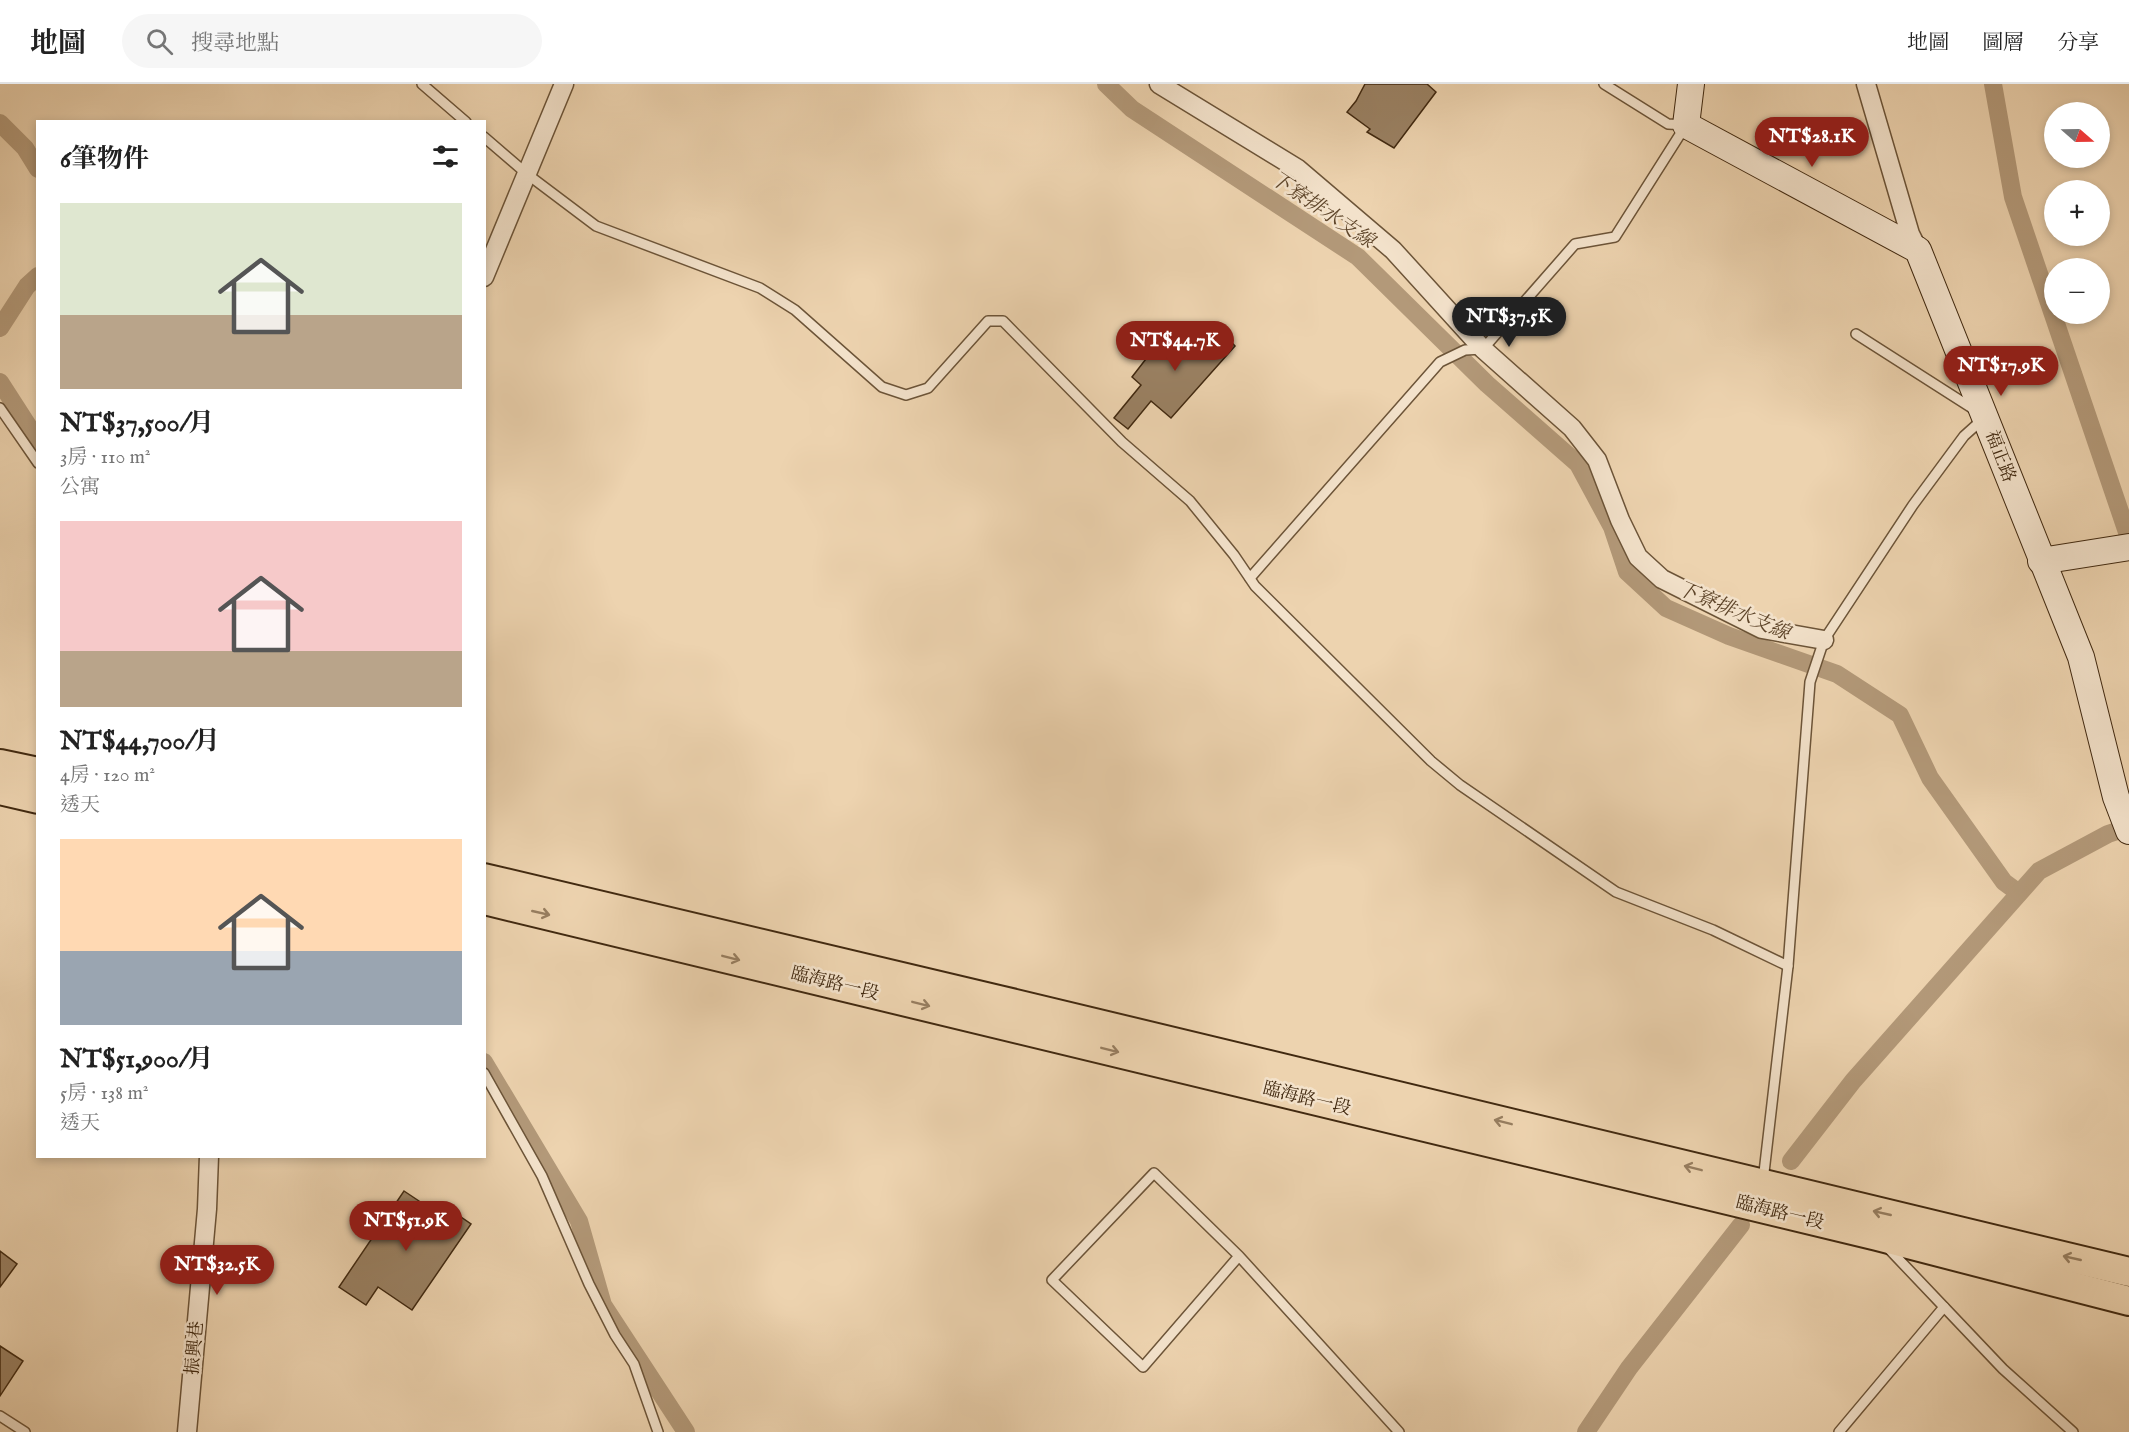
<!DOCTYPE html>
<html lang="zh-TW">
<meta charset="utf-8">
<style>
body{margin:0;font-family:"IM FELL English","Noto Serif TC",serif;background:#f6f6f6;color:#222;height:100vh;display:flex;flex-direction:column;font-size:22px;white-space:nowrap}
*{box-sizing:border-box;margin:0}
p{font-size:20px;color:#767676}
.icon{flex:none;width:33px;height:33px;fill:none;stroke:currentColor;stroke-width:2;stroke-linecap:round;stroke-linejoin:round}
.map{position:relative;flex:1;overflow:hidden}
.side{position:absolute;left:36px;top:36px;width:450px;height:1038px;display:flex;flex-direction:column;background:#fff;border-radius:0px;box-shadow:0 3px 9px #0003}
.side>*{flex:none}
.needle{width:39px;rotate:110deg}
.buttons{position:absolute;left:2044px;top:18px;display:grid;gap:12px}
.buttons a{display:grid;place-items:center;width:66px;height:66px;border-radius:50%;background:#fff;box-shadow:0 3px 9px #0003;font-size:30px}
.price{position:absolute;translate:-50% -51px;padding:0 14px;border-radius:21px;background:#8f2418;color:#fff;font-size:20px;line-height:39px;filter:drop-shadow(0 2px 3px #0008)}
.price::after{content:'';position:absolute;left:50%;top:36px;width:18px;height:14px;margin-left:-9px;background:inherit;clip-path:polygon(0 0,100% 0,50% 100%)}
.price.on{background:#222;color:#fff}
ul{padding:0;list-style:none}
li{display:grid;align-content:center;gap:12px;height:318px;padding:0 24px}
li span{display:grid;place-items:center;height:186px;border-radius:0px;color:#555}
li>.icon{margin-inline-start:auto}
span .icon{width:108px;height:108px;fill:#fffc;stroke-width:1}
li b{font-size:26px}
h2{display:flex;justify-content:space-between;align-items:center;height:72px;padding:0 24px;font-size:26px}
header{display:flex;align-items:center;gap:36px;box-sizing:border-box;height:84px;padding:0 30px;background:#fff;border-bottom:2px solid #e0e0e0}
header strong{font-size:28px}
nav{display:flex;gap:33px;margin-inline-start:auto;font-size:21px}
.search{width:420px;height:54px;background:#f6f6f6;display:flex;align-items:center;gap:15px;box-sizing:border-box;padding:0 21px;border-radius:33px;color:#767676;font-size:22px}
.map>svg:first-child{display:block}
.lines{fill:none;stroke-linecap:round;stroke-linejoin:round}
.canal{stroke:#b39979;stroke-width:18}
.building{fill:#9a8163;stroke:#412910;stroke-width:1.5}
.lane-casing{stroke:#6c5438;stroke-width:12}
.street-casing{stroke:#6c5438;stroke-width:21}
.secondary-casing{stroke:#412910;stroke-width:28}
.primary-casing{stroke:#412910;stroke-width:32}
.lane{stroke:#f3e2cb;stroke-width:9}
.street{stroke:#f3e2cb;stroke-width:18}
.secondary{stroke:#f3e2cb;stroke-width:26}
.primary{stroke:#edd3af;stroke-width:28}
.oneway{stroke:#977e60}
.labels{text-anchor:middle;stroke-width:5;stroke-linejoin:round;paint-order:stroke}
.street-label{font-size:18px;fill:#412910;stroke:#f3e2cb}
.water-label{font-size:20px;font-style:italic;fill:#5e452a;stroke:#f3e2cb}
</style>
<header>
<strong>地圖</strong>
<div class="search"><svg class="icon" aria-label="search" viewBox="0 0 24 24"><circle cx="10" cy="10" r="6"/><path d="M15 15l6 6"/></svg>搜尋地點</div>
<nav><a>地圖</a><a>圖層</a><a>分享</a></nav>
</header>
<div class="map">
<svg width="2129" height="1348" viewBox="0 0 2129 1348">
<rect width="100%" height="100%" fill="#edd3af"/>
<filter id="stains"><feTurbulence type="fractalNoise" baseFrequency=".00333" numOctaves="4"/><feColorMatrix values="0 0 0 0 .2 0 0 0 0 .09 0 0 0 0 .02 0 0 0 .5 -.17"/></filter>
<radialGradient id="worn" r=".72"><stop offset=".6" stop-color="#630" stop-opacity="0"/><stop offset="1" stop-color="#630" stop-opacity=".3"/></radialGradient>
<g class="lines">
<g class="canal">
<polyline points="1106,0 1132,25 1358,173 1487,300 1578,380 1612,443 1627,488 1666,524 1729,552 1837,590 1900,631 1930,694 2004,798 2019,809"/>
<polyline points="1993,0 2013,113 2129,454"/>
<polyline points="0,39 25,64 38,85"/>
<polyline points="0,244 27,202 38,192"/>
<polyline points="0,298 38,357"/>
<polyline points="484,978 579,1137 603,1221 686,1348"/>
<polyline points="1791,1077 1853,997 2039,787 2108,750 2129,743"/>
<polyline points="1586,1348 1629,1284 1741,1141"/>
</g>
</g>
<g class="building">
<polygon points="1365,0 1427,0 1436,8 1394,64 1367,48 1370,45 1347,28 1356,17"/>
<polygon points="1173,240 1199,259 1213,242 1223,249 1235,262 1171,334 1151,317 1128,345 1114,334 1141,301 1132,293"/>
<polygon points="404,1107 437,1129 442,1120 471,1140 412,1226 378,1203 366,1221 339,1203"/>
<polygon points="0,1167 17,1180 0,1203"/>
<polygon points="0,1262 23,1277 0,1312"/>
</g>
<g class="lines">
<g class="lane-casing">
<g id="lane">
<polyline points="422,0 466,38"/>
<polyline points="484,53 527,90 596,142 760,204 795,226 882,303 906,311 928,304 988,237 1003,237 1122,358 1190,417 1234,471 1255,502 1431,677 1460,701 1616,808 1713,846 1788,882"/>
<polyline points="1856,250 1975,326"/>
<polyline points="0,324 38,379"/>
<polyline points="1250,494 1440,278 1465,266 1483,265 1575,160 1615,153 1686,41 1668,40 1604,0"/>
<polyline points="484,989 542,1092 589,1200 615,1251 634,1280 658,1348"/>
<polyline points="1763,1097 1788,882 1810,598 1824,556 1913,421 1964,352 1984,334"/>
<polyline points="1888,1164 2003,1285 2073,1348"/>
<polyline points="1239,1172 1143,1283 1052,1196 1154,1089 1239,1172 1399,1348"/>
<polyline points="0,1332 25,1348"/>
<polyline points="1839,1348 1944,1223"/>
</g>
</g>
<g class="street-casing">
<g id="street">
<polyline points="1159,0 1298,85 1393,166 1483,265 1572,344 1597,376 1620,436 1638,473 1662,495 1762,545 1824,556"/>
<polyline points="1866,0 1910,150 1918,166"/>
<polyline points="484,193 564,0"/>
<polyline points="187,1348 207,1125 209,1072"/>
</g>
</g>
<g class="secondary-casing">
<g id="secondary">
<polyline points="1691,0 1686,41 1918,166 2081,573 2116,713 2129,747"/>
<polyline points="2041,477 2129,463"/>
</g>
</g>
<g class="primary-casing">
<g id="primary">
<polyline points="0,680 38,688"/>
<polyline points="0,706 38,715"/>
<polyline points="484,794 999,916 2129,1188"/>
<polyline points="484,816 1877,1152 2129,1217"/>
</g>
</g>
<use href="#lane" class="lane"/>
<use href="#street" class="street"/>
<use href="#secondary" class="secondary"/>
<use href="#primary" class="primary"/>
</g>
<defs><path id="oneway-shaft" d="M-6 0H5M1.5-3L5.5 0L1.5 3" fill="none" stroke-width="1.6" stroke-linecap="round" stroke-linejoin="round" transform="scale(1.5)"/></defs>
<g class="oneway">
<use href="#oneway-shaft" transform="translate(541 829) rotate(13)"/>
<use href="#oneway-shaft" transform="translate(731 874) rotate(14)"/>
<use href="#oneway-shaft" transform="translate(921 920) rotate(14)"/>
<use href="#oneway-shaft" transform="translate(1110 966) rotate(14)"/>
<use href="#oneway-shaft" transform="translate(1503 1038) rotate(-166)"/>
<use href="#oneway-shaft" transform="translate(1693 1084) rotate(-166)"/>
<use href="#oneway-shaft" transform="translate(1882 1129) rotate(-167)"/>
<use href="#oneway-shaft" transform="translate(2072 1174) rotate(-167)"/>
</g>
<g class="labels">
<g class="street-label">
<text transform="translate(2001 372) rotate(69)" y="6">福正路</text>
<text transform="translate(835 899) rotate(14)" y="6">臨海路一段</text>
<text transform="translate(1307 1014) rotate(14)" y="6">臨海路一段</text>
<text transform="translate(1780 1128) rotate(14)" y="6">臨海路一段</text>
<text transform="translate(194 1264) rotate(-85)" y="6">振興巷</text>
</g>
<g class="water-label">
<text transform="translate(1323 125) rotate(34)" y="7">下寮排水支線</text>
<text transform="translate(1734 526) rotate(23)" y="7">下寮排水支線</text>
</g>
</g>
<rect width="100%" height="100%" filter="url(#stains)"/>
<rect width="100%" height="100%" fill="url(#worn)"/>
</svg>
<div class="buttons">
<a><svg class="needle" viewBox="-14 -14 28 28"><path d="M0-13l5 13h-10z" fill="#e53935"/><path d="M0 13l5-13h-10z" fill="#767676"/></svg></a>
<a>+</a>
<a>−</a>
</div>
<b class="price" style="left:1812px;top:84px">NT$28.1K</b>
<b class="price on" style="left:1509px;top:264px">NT$37.5K</b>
<b class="price" style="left:1175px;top:288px">NT$44.7K</b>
<b class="price" style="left:2001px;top:313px">NT$17.9K</b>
<b class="price" style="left:406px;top:1168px">NT$51.9K</b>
<b class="price" style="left:217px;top:1212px">NT$32.5K</b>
<section class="side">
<h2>6筆物件<svg class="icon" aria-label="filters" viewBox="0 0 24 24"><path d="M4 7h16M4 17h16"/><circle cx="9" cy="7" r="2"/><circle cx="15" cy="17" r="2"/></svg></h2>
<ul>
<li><span style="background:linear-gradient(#dfe7d0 60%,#b9a48a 0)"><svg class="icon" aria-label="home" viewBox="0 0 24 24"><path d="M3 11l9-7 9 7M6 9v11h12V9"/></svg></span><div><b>NT$37,500/月</b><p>3房 · 110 m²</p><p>公寓</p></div></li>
<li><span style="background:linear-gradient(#f6c9c9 70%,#b9a48a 0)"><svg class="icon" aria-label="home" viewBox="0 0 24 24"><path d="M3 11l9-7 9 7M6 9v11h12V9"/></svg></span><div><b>NT$44,700/月</b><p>4房 · 120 m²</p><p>透天</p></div></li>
<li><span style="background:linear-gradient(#ffd9b3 60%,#9aa5b1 0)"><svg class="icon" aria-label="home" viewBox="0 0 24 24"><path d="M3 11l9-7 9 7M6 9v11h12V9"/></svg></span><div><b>NT$51,900/月</b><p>5房 · 138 m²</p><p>透天</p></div></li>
</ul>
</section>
</div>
